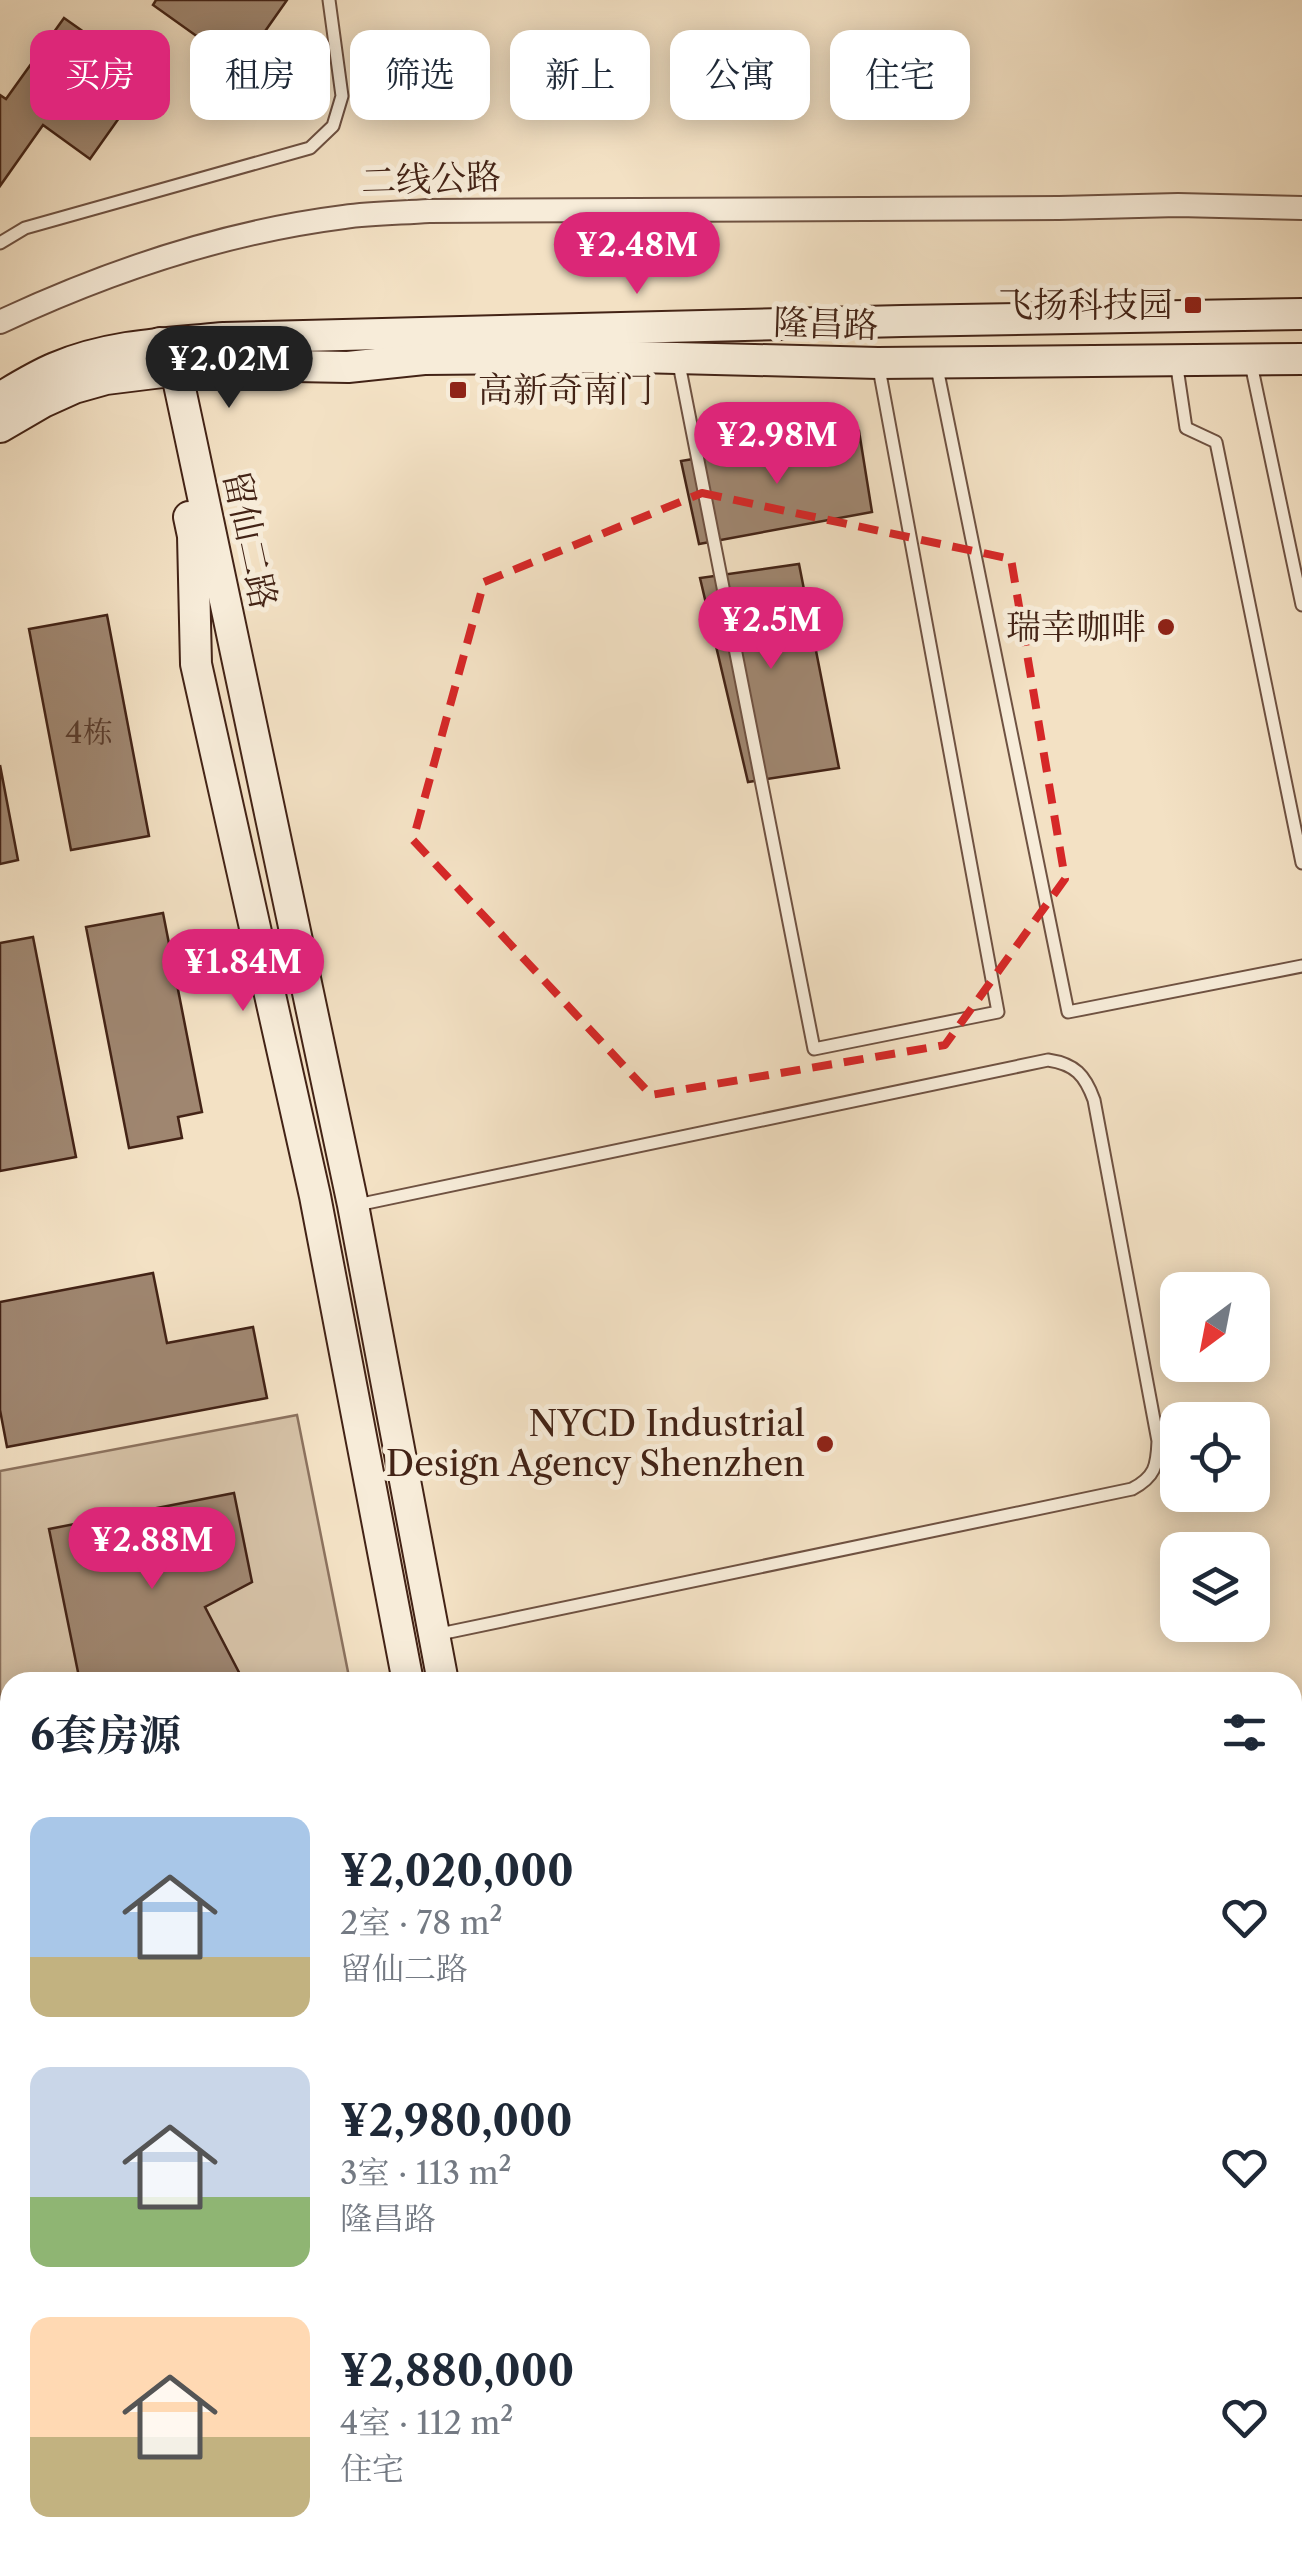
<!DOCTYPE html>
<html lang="zh">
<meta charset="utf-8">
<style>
body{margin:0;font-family:"Libre Caslon Text","Noto Serif SC",serif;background:#f6f6f7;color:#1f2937;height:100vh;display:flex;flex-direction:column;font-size:38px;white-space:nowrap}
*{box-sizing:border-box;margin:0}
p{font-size:32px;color:#747a83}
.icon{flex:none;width:55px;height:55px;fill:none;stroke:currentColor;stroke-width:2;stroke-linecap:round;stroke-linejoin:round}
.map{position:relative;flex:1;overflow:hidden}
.details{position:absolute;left:0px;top:1672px;width:1302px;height:892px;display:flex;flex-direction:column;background:#fff;border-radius:30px 30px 0 0;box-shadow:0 5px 25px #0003}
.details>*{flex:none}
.banner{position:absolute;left:30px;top:30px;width:1242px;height:90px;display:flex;gap:20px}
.needle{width:65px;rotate:212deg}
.buttons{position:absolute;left:1160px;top:1272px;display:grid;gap:20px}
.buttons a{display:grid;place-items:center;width:110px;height:110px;border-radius:20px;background:#fff;box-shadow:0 5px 25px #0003;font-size:50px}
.price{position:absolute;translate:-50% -85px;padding:0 22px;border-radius:35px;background:#db2777;color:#fff;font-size:32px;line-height:65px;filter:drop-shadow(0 2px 5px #0008)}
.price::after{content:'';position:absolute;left:50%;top:60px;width:30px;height:22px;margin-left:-15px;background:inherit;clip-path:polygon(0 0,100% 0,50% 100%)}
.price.current{background:#222;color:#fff}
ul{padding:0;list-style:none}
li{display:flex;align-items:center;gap:30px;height:250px;padding:0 30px}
li span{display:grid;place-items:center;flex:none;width:280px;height:200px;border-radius:20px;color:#555}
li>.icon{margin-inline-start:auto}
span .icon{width:120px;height:120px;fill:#fffc;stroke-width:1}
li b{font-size:42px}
h2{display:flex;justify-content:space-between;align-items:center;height:120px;padding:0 30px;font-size:42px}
.tag{padding:0 35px;border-radius:20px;background:#fff;box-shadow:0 5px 25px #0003;font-size:35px;line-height:90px}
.tag.current{background:#db2777;color:#fff}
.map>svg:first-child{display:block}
.green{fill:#d5c1a6;stroke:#8c725e;stroke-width:2.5}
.building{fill:#9f8670;stroke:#432316;stroke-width:2.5}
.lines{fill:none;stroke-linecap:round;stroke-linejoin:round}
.lane-casing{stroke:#6f5242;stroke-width:15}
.street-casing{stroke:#6f5242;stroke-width:26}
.secondary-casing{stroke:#432316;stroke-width:34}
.lane{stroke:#f7ecd9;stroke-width:11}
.street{stroke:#f7ecd9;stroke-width:22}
.secondary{stroke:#f7ecd9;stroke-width:30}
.marked{fill:none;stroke:#d62828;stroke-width:8;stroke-dasharray:20 12;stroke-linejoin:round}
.poi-dot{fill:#8f2418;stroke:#f7ecd9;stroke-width:4}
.labels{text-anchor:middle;stroke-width:10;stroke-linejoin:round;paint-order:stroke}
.number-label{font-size:30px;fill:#5a3c2c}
.street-label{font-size:35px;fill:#432316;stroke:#f7ecd9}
.poi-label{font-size:35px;fill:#432316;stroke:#f7ecd9;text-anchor:end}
</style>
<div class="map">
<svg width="1302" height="2563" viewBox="0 0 1302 2563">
<rect width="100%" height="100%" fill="#f3e1c4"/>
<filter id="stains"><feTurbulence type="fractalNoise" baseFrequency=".002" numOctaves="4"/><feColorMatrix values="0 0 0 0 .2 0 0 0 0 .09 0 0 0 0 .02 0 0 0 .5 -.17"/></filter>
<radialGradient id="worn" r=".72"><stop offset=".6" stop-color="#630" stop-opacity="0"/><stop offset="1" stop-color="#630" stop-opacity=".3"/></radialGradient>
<polygon class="green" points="297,1415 350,1682 10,1682 10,1889 0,1891 0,1471"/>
<g class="building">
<polygon points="156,0 287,0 240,67 153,5"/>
<polygon points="64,18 148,77 90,159 43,125 0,186 0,95 6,99"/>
<polygon points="859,431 872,512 699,544 681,461"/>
<polygon points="799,564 839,768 748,782 700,578"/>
<polygon points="107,615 149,836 71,850 29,629"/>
<polygon points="0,765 18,860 0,864"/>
<polygon points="163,913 202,1112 178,1117 182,1138 129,1148 86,927"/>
<polygon points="33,937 76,1157 0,1171 0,943"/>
<polygon points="153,1273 167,1343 253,1327 267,1398 7,1447 0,1410 0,1302"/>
<polygon points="234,1493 252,1582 205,1607 244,1682 80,1682 49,1529"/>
<polygon points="1292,2502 1302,2550 1302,2563 1259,2563 1258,2555 1292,2555"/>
<polygon points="47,2555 491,2555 493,2563 386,2563 385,2557 352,2563 48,2563"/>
<polygon points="701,2555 790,2555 750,2563 703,2563"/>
<polygon points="1028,2555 1229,2555 1231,2563 987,2563"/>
</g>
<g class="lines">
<g class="lane-casing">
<g id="lane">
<polyline points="0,243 25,228 310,148 333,126 342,96 329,0"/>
<polyline points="678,359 814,1049 998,1012 878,363"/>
<polyline points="1176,361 1186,428 1216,442 1302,863"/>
<polyline points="936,363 1068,1012 1302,966"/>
<polyline points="1251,364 1302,605"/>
<path d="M357,1205L1048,1060C1075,1064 1085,1075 1094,1100L1158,1441C1157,1466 1155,1477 1132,1489L435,1635"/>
<polyline points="938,2555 940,2563"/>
<polyline points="866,2563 906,2555"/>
</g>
</g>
<g class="street-casing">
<g id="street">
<path d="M0,322C109,271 225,232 344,217C372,213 401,213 429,211L1059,208L1178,205L1302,208"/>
<polyline points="1292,2203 1302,2247"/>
<polyline points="1292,2316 1302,2363"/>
</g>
</g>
<g class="secondary-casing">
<g id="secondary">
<polyline points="160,343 176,370 191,440 353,1205 443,1682"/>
<path d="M0,398C18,387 36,376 55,368C108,345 167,343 224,338L902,321L1302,314"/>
<polyline points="0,427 43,402 74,388 106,379 203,367 243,365 348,367 424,359 637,357 878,363 1302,359"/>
<polyline points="189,517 193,536 196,664 315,1196 408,1682"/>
<polyline points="1292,2204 1302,2202"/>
<polyline points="0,2433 10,2431"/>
<polyline points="0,2458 10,2456"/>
<polyline points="569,2555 570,2563"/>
<polyline points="590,2555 592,2563"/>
</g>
</g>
<use href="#lane" class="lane"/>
<use href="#street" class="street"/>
<use href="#secondary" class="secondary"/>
</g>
<path class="marked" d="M702,493L1011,559L1065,879L945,1045L651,1095L413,840L484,582Z"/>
<g class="poi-dot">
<rect x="1183" y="295" width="20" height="20" rx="5"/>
<rect x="448" y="380" width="20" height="20" rx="5"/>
<circle cx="1166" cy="627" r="10"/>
<circle cx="825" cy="1444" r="10"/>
</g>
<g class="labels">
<g class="number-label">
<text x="89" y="743">4栋</text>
</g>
<g class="street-label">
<text transform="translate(431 179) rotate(-2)" y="12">二线公路</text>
<text transform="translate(826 324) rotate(2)" y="12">隆昌路</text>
<text transform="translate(250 540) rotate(78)" y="12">留仙二路</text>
</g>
<g class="poi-label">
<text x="1173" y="317">飞扬科技园</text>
<text x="478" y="402" text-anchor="start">高新奇南门</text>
<text x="1146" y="639">瑞幸咖啡</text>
<text x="805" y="1436">NYCD Industrial<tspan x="805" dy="40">Design Agency Shenzhen</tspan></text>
</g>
</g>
<rect width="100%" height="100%" filter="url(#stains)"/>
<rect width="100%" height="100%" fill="url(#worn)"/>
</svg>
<div class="buttons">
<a><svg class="needle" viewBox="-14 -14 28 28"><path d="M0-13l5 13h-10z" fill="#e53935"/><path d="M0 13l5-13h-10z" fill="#747a83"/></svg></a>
<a><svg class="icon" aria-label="locate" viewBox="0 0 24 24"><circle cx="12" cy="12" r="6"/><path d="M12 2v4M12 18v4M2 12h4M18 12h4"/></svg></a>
<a><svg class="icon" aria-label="layers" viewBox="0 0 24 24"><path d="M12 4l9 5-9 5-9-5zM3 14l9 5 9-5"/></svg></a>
</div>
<b class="price" style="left:637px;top:297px">¥2.48M</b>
<b class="price current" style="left:229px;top:411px">¥2.02M</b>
<b class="price" style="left:777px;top:487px">¥2.98M</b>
<b class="price" style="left:771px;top:672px">¥2.5M</b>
<b class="price" style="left:243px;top:1014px">¥1.84M</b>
<b class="price" style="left:152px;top:1592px">¥2.88M</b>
<div class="banner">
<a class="tag current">买房</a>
<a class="tag">租房</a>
<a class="tag">筛选</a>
<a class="tag">新上</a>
<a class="tag">公寓</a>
<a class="tag">住宅</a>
</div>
<section class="details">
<h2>6套房源<svg class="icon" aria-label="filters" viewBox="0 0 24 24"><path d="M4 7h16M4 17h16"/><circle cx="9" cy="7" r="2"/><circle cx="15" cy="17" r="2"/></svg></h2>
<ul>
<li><span style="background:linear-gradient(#a9c7e8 70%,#c2b280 0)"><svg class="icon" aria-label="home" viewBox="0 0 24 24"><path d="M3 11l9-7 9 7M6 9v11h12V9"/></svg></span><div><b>¥2,020,000</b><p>2室 · 78 m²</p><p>留仙二路</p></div><svg class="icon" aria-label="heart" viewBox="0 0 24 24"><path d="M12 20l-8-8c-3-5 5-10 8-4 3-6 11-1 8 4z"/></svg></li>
<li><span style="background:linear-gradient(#c9d6e8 65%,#8fb573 0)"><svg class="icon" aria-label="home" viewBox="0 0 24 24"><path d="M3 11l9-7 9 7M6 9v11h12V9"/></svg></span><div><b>¥2,980,000</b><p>3室 · 113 m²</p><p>隆昌路</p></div><svg class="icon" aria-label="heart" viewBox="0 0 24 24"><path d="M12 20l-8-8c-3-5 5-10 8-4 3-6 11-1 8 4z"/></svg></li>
<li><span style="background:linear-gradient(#ffd9b3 60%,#c2b280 0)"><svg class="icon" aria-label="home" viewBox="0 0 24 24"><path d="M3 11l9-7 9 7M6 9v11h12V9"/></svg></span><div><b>¥2,880,000</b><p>4室 · 112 m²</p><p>住宅</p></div><svg class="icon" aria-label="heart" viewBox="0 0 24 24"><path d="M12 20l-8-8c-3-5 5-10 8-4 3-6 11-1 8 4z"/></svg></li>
</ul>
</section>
</div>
